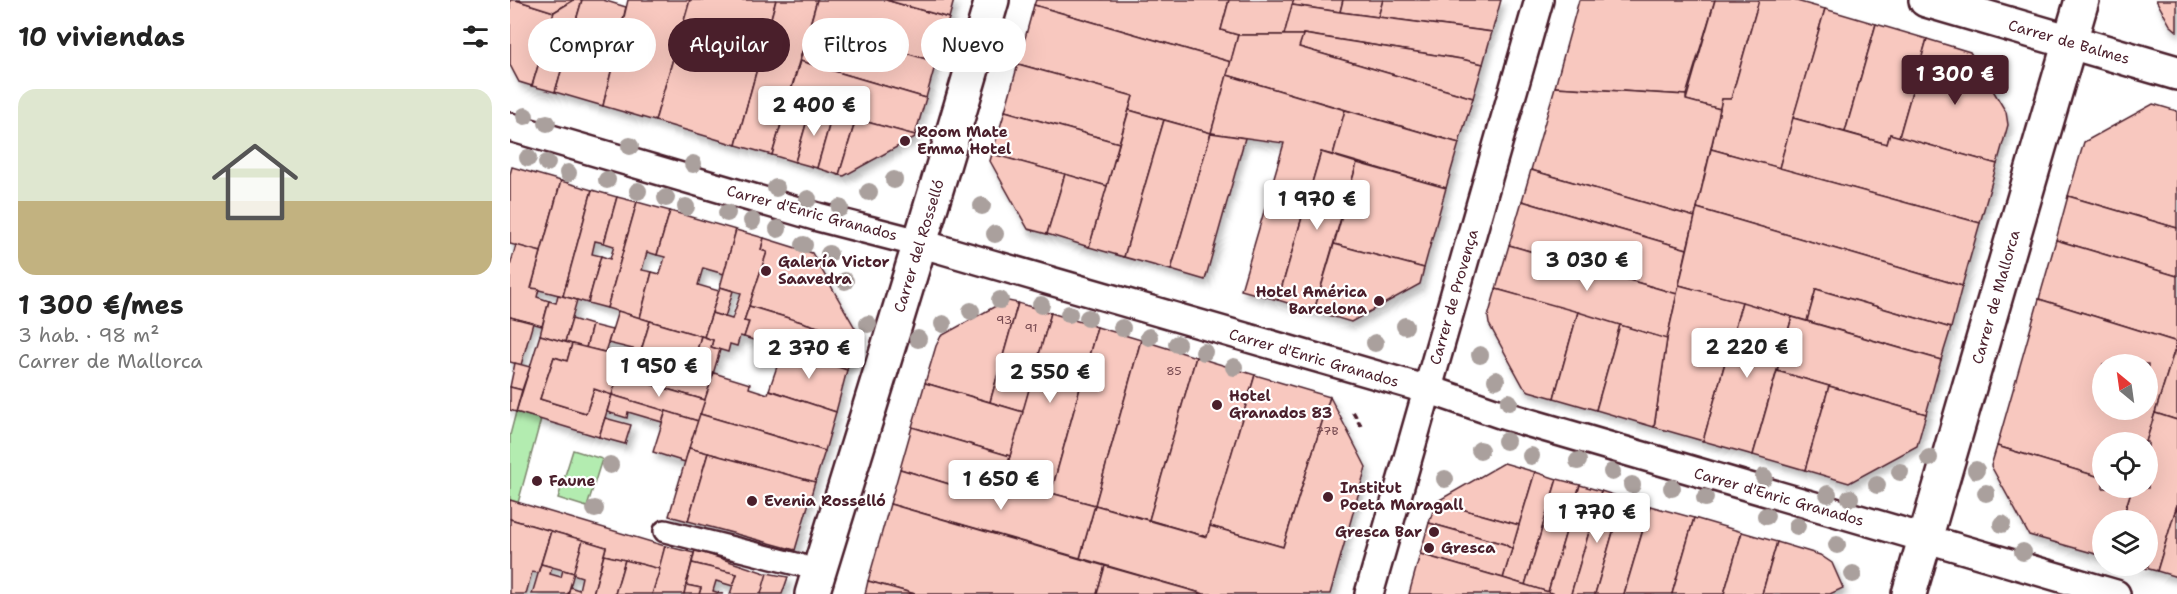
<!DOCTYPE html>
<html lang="es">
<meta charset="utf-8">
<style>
body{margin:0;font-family:"Shantell Sans",sans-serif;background:#f2f2f2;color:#222;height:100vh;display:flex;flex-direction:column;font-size:22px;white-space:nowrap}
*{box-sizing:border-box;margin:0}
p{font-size:20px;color:#767676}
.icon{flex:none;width:33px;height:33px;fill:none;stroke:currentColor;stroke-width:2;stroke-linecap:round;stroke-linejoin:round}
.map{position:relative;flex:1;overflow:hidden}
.panel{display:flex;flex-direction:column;background:#fff;width:510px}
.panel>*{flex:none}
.hud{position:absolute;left:18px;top:18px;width:570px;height:54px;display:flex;gap:12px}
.needle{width:39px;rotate:331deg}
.fabs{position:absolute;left:1582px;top:354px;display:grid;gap:12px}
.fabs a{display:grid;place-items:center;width:66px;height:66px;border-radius:50%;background:#fff;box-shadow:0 6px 24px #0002;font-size:30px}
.price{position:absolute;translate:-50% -51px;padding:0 14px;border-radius:6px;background:#fff;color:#222;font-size:20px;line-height:39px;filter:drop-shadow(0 2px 3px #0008)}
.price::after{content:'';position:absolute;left:50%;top:36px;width:18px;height:14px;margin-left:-9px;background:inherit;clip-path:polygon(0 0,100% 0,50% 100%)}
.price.on{background:#4a1f2b;color:#fff}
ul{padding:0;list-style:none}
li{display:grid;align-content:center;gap:12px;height:318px;padding:0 18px}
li+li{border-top:2px solid #e0e0e0}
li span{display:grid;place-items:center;height:186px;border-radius:18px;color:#555}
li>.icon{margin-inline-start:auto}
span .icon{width:108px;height:108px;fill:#fffc;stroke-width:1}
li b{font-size:26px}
h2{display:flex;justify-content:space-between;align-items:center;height:72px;padding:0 18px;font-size:26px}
.chip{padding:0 21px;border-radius:27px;background:#fff;box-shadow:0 6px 24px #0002;font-size:21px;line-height:54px}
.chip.on{background:#4a1f2b;color:#fff}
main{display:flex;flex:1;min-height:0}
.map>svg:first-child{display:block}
.green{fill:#b3ecb0;stroke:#7e866e;stroke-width:1.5}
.building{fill:#f8c8bf;stroke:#4a1f2b;stroke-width:1.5;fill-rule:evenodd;filter:url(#shadow)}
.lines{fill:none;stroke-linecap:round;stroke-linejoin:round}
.pedestrian-casing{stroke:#4a1f2b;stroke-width:26}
.minor-casing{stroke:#4a1f2b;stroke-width:32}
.tertiary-casing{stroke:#4a1f2b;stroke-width:38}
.secondary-casing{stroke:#4a1f2b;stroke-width:38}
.path{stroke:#4a1f2b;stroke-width:4;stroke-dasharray:6 4.5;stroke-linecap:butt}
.pedestrian{stroke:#fff;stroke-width:21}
.minor{stroke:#fff;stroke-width:27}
.tertiary{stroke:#fff;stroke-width:33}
.secondary{stroke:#fff;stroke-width:33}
.tree{fill:#aaa09d}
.poi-dot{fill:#4a1f2b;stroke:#fff;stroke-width:2}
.labels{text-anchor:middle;stroke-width:4.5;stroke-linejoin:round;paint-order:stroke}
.number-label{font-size:12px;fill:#764950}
.street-label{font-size:15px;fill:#4a1f2b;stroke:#fff}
.poi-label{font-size:15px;font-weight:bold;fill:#4a1f2b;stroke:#fff;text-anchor:start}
</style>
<main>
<section class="panel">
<h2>10 viviendas<svg class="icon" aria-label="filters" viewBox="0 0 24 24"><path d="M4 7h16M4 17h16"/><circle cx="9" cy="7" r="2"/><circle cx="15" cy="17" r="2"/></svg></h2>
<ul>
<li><span style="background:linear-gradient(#dfe7d0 60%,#c2b280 0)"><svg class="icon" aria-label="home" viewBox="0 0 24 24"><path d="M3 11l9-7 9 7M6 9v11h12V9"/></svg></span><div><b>1 300 €/mes</b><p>3 hab. · 98 m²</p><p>Carrer de Mallorca</p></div></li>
</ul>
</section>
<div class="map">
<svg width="1667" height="594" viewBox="0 0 1667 594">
<defs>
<filter id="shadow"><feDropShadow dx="3.5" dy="6" stdDeviation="3" flood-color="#0004"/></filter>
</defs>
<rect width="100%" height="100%" fill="#fff"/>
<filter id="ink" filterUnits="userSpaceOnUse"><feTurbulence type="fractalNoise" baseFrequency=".0167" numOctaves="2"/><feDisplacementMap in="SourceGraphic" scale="12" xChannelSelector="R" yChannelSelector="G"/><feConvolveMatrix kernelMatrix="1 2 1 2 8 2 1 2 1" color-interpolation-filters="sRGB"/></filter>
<g filter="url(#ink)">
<g class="green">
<polygon points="6,412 31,419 8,503 0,500 0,435"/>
<polygon points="63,450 92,459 77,507 48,498"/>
</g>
<g class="building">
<polygon points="0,0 6,0 44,12 22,86 9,82 0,65"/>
<polygon points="6,0 64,0 44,12"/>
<polygon points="64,0 72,0 45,92 22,86 44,12"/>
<polygon points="72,0 93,0 116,7 93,106 45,92"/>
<polygon points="118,0 180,0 145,121 93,106"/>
<polygon points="180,0 266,0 226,145 145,121"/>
<polygon points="266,0 307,0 262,155 226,145"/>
<polygon points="307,0 376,0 439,18 426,62 300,25"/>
<polygon points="376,0 444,0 439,18"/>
<polygon points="526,0 719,0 711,30 728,35 721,62 524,5"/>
<polygon points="719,0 784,0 774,35 728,35 711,30"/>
<polygon points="784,0 833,0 830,12 782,5"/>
<polygon points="833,0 873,0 868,17 830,12"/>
<polygon points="873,0 991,0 982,32 868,17"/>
<polygon points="1069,0 1205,0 1176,95 1045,87"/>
<polygon points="1205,0 1249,0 1221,99 1212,99 1210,109 1176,100"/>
<polygon points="1249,0 1283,0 1315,9 1269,168 1201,149 1212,99 1221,99"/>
<polygon points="1646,0 1667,0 1667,31 1660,25"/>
<polygon points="524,5 721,62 701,133 619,110 623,96 508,64"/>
<polygon points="782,5 830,12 982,32 973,64 951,59 793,34 793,35 774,35"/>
<polygon points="1315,9 1366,24 1335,132 1283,118"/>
<polygon points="1366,24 1417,39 1389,137 1380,134 1377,144 1335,132"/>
<polygon points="300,25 426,62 416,98 290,61"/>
<polygon points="793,34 951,59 973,64 963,98 789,47"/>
<polygon points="728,35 793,35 789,47 963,98 949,143 717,75"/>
<polygon points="1417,39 1460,52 1496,112 1498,125 1487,164 1389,137"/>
<polygon points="290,61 416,98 405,135 278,101"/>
<polygon points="508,64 623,96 609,143 495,111"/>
<polygon points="717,75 835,110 823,155 811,152 768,300 731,290 774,143 701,133"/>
<polygon points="1045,87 1176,95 1176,100 1210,109 1185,217 1021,170"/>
<polygon points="278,101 301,107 285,162 262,155"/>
<polygon points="1643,104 1667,111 1667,228 1558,196 1574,142"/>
<polygon points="301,107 323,112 307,168 285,162"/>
<polygon points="619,110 654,120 614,257 579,247"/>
<polygon points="835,110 949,143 936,188 823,155"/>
<polygon points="495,111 609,143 597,186 482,154"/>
<polygon points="323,112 346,119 329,175 307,168"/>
<polygon points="1283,118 1377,144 1380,134 1487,164 1470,223 1269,168"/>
<polygon points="346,119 405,135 405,137 334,176 329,175"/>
<polygon points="654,120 701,133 661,270 614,257"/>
<polygon points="701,133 735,138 695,280 661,270"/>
<polygon points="1201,149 1470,223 1452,286 1187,208"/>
<polygon points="811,152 847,163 804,311 768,300"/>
<polygon points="482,154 555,174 537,234 518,229 480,161"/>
<polygon points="847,163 936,188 914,268 824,244"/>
<polygon points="2,167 51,181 31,252 0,244 0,174"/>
<polygon points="1021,170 1185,217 1177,249 1012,201"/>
<polygon points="555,174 597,186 579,247 537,234"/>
<polygon points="51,181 82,190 53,296 21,288"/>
<polygon points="82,190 107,197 94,243 85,241 82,254 91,256 78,303 53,296"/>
<polygon points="1558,196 1667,228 1667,276 1546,240"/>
<polygon points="107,197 127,202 97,308 78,303 91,256 100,259 104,246 94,243"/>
<polygon points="1012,201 1177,249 1167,294 999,245"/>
<polygon points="127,202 160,211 147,255 137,252 132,270 142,272 130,318 97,308"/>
<polygon points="1187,208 1452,286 1441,328 1306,289 1297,321 1169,285"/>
<polygon points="160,211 226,230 214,274 193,268 188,285 209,291 194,337 130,318 142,272 150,274 155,257 147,255"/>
<polygon points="226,230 254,238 251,250 257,252 234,321 239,322 234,337 230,336 227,346 220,344 218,352 201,347 203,340 194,337 202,313 222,319 231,293 210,287"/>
<polygon points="254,238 302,253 349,335 347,339 239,306 257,252 251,250"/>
<polygon points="1546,240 1667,276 1667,342 1529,299"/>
<polygon points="824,244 914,268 910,284 841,322 804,311"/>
<polygon points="6,245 31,252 21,288 29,289 27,297 39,301 32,326 0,317 0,266"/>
<polygon points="999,245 1167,294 1157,339 986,289"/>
<polygon points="1169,285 1232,302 1193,441 1144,427 1157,339"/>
<polygon points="210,287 223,291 215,317 202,313"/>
<polygon points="986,289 1068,312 1044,398 1019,391 1013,386 979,324 978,317"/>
<polygon points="1306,289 1441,328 1431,360 1297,321"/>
<polygon points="48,295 67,300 55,342 30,335 39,301 46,303"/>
<path d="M1529,299L1667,342L1636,442H1593V478L1487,446ZM1593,364H1638V410H1593Z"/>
<polygon points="498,301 508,303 480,402 415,383 426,346 431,336 493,302"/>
<polygon points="1232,302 1282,317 1243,455 1193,441"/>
<polygon points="508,303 541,313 513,412 480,402"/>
<polygon points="239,306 347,339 337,370 234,337 239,322 234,321"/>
<polygon points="108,311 140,321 131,351 98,343"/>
<polygon points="1068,312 1110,325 1086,410 1044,398"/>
<polygon points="541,313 587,327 541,493 493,480"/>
<polygon points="0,317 23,323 11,365 0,362"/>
<polygon points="1282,317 1431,360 1416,414 1267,371"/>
<polygon points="62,319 82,325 76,348 55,342"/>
<polygon points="140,321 191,336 183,365 131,351"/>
<polygon points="82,325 102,330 95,352 76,348"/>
<polygon points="1110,325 1157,339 1144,427 1086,410"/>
<polygon points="587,327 631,340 585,505 541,493"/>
<polygon points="30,335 62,344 57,361 44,357 30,399 76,413 84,389 102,395 89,437 6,412"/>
<polygon points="191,336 203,340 201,347 210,350 201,381 180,376"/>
<polygon points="631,340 686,357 639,520 585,505"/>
<polygon points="1667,342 1667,420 1645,413"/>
<polygon points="62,344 114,357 102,395 84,389 76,413 30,399 44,357 57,361"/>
<polygon points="273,349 337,370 326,412 259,390"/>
<polygon points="131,351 183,365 180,376 128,361"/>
<polygon points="114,357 201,381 195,400 108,375"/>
<polygon points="686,357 745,375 697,537 639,520"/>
<polygon points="5,363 20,367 12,390 0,387"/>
<polygon points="1267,371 1319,386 1295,470 1243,455"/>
<polygon points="204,373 240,384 239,388 258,394 259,390 326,412 315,451 190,414"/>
<polygon points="108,375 195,400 188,421 102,395"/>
<polygon points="745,375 820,397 773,547 700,526"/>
<polygon points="415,383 513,412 500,456 402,427"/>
<polygon points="1319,386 1416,414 1407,446 1339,483 1295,470"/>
<polygon points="0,387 12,390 6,412 0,410"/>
<polygon points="102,395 156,411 152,422 118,412 117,418 97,412"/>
<polygon points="820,397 856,467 820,594 694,594 570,558 585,505 697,537 700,526 773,547"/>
<polygon points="156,411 188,421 175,462 143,452"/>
<polygon points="1645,413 1667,420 1667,505 1647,571 1627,566 1638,566 1638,520 1612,520 1622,488 1638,488 1638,442 1636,442"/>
<polygon points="190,414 315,451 305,482 179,448"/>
<polygon points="95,418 121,425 115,444 89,437"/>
<polygon points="402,427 500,456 488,499 390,469"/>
<polygon points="1487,446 1593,478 1593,488 1622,488 1612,520 1593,520 1593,556 1519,535 1481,466"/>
<polygon points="179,448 198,453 178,521 159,516"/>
<polygon points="198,453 305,482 285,550 178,521"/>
<polygon points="994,463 1025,472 1009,525 926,502"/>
<polygon points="390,469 488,499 493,480 585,505 570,558 380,504"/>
<polygon points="1025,472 1047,479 1015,585 993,578"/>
<polygon points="1047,479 1070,485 1038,592 1015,585"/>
<polygon points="1070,485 1091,491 1061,594 1045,594 1038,592"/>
<polygon points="1091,491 1113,498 1085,594 1061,594"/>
<polygon points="1113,498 1140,506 1114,594 1085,594"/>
<polygon points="0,500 155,546 150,569 94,555 96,547 0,519"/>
<polygon points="926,502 1009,525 1002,549 994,544 919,523"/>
<polygon points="380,504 595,566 587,594 405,594 358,581"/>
<polygon points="1667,505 1667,577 1647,571"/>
<polygon points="1140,506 1184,518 1162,594 1114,594"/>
<polygon points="1184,518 1232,532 1214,594 1162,594"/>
<polygon points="0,519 41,531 28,573 22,572 16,594 0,594"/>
<polygon points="919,523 994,544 1002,549 993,578 910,554"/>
<polygon points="41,531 73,540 64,573 31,564"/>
<polygon points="1232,532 1267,542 1252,594 1214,594"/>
<polygon points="73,540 96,547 83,594 58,594 60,587 69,590 72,577 63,574"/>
<polygon points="1267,542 1310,555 1322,563 1333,588 1320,594 1252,594"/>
<polygon points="155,546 184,553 174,594 142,594"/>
<polygon points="185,550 258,574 251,594 220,594 227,574 182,563"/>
<polygon points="910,554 993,578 1045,594 899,594"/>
<polygon points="94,555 115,560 105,594 83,594"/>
<polygon points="115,560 150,569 142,594 105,594"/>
<polygon points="182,563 227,574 223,586 206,581 203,591 213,594 189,594 191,588 176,585"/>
<polygon points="31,564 42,567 40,574 51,577 53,570 64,573 58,594 22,594"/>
<polygon points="595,566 694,594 587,594"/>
<polygon points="257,573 278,577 272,594 251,594"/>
<polygon points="358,581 405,594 355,594"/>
<polygon points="176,585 191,588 189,594 174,594"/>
</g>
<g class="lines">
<g class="pedestrian-casing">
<polyline id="pedestrian" points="155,531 290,565"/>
</g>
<g class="minor-casing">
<g id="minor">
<polyline points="0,127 308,217 409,243 929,393 996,416 1606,594"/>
<polyline points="859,594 1029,0"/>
</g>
</g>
<g class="tertiary-casing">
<path id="tertiary" d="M302,594C363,396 425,199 482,0"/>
</g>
<g class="secondary-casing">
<g id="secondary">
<polyline points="1416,0 1667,73"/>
<polyline points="1399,594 1572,0"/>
</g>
</g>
<polyline class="path" points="843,412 851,426"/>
<use href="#pedestrian" class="pedestrian"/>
<use href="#minor" class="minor"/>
<use href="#tertiary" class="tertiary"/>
<use href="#secondary" class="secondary"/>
</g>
<g class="tree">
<circle cx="15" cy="116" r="9"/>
<circle cx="37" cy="123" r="9"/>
<circle cx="120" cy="146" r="9"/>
<circle cx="18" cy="158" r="9"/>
<circle cx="37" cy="163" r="9"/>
<circle cx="183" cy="164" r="9"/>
<circle cx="58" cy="173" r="9"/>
<circle cx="97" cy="180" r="9"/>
<circle cx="384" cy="180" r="9"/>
<circle cx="266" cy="188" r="9"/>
<circle cx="128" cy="191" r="9"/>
<circle cx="359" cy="192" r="9"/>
<circle cx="156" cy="198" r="9"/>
<circle cx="298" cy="199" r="9"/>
<circle cx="472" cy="206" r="9"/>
<circle cx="176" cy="207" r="9"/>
<circle cx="330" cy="208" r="9"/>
<circle cx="217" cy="213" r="9"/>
<circle cx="242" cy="221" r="9"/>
<circle cx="268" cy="229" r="9"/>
<circle cx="485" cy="234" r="9"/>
<circle cx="294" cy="245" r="9"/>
<circle cx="319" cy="254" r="9"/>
<circle cx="335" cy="281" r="9"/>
<circle cx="490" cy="300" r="9"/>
<circle cx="531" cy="305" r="9"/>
<circle cx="461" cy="311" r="9"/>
<circle cx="559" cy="314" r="9"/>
<circle cx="578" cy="318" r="9"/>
<circle cx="358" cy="324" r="9"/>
<circle cx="433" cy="324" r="9"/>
<circle cx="895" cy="326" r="9"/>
<circle cx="612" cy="328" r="9"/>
<circle cx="639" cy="337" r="9"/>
<circle cx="408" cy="339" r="9"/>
<circle cx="865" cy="343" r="9"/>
<circle cx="667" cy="344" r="9"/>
<circle cx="694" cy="352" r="9"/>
<circle cx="970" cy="355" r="9"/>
<circle cx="724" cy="367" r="9"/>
<circle cx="986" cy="380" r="9"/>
<circle cx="999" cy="402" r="9"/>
<circle cx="996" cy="441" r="9"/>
<circle cx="970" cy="450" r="9"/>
<circle cx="1021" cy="456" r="9"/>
<circle cx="1419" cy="458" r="9"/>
<circle cx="1068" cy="461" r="9"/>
<circle cx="100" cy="465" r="9"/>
<circle cx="1466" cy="470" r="9"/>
<circle cx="1102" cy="472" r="9"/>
<circle cx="1390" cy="472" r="9"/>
<circle cx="1254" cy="477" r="9"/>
<circle cx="935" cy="479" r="9"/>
<circle cx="1122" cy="485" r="9"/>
<circle cx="1367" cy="485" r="9"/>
<circle cx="1162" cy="488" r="9"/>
<circle cx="1476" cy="493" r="9"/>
<circle cx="1318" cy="494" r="9"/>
<circle cx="1195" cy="498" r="9"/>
<circle cx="1340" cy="498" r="9"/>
<circle cx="85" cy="509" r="9"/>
<circle cx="1256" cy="516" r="9"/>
<circle cx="1492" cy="524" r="9"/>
<circle cx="1287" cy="526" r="9"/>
<circle cx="1327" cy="545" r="9"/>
<circle cx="1513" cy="552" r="9"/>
<circle cx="1343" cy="574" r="9"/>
</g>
</g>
<g class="poi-dot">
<circle cx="395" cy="141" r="6"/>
<circle cx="256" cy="271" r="6"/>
<circle cx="869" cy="301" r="6"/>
<circle cx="707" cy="405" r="6"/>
<circle cx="27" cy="481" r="6"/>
<circle cx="818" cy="497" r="6"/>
<circle cx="242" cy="501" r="6"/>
<circle cx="924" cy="532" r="6"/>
<circle cx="919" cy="548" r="6"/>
</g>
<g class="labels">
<g class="number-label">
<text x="494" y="324">93</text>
<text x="521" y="332">91</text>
<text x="664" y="375">85</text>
<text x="817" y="435">77B</text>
</g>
<g class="street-label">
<text transform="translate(1559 42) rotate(16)" y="5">Carrer de Balmes</text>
<text transform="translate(302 213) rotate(15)" y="5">Carrer d'Enric Granados</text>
<text transform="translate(409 246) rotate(-73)" y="5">Carrer del Rosselló</text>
<text transform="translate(944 297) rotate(-74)" y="5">Carrer de Provença</text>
<text transform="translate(1486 297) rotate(-74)" y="5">Carrer de Mallorca</text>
<text transform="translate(804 358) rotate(16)" y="5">Carrer d'Enric Granados</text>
<text transform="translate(1269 497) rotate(16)" y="5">Carrer d'Enric Granados</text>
</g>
<g class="poi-label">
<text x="407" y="137">Room Mate<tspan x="407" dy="17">Emma Hotel</tspan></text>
<text x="268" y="267">Galería Victor<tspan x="268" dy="17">Saavedra</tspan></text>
<text x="857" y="297" text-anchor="end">Hotel América<tspan x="857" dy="17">Barcelona</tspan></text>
<text x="719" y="401">Hotel<tspan x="719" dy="17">Granados 83</tspan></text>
<text x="39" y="486">Faune</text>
<text x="830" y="493">Institut<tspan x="830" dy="17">Poeta Maragall</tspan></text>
<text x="254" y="506">Evenia Rosselló</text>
<text x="912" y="537" text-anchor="end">Gresca Bar</text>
<text x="931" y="553">Gresca</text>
</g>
</g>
</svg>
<div class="fabs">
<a><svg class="needle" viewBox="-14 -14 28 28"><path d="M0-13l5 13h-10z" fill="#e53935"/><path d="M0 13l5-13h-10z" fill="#767676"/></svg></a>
<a><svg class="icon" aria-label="locate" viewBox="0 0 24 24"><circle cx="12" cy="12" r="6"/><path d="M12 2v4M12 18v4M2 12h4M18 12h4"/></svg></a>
<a><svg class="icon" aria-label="layers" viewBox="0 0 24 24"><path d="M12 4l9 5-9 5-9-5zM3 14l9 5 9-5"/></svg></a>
</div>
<b class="price on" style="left:1445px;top:106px">1 300 €</b>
<b class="price" style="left:304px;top:137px">2 400 €</b>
<b class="price" style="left:807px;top:231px">1 970 €</b>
<b class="price" style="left:1077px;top:292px">3 030 €</b>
<b class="price" style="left:1237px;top:379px">2 220 €</b>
<b class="price" style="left:299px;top:380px">2 370 €</b>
<b class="price" style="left:149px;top:398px">1 950 €</b>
<b class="price" style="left:540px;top:404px">2 550 €</b>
<b class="price" style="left:491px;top:511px">1 650 €</b>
<b class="price" style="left:1087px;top:544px">1 770 €</b>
<div class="hud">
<a class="chip">Comprar</a>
<a class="chip on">Alquilar</a>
<a class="chip">Filtros</a>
<a class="chip">Nuevo</a>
</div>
</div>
</main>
